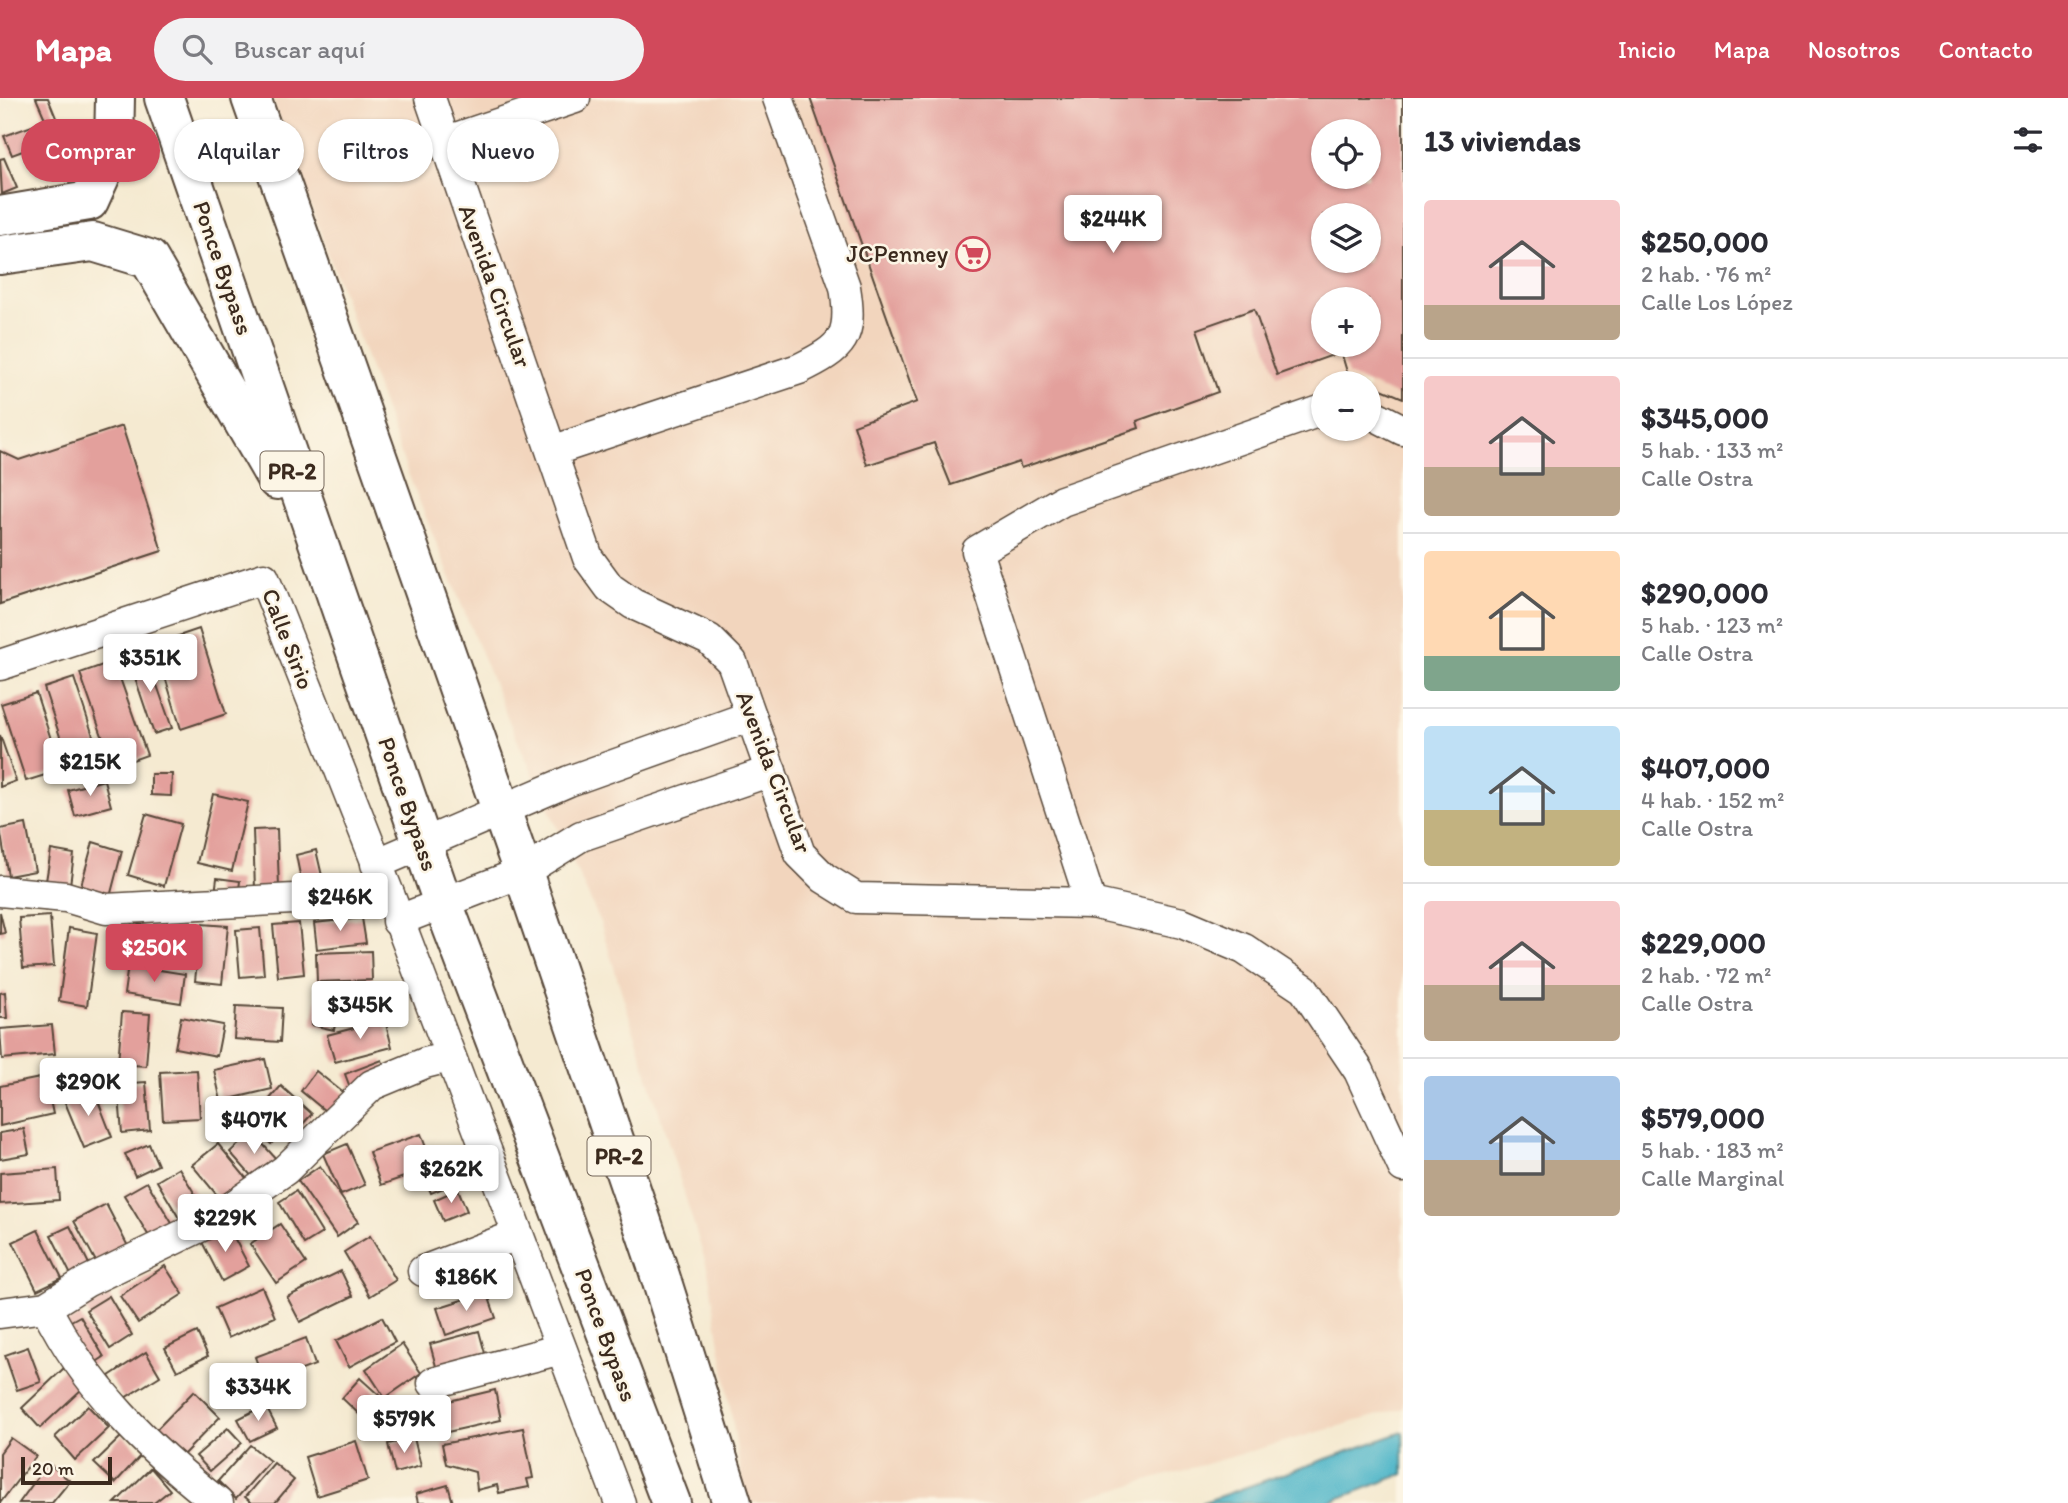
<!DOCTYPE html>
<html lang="es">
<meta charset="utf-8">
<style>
body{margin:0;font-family:Itim,sans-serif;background:#f2f2f3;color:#2b2b33;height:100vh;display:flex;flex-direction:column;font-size:26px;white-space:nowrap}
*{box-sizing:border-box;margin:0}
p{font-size:23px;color:#7c7c81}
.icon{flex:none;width:38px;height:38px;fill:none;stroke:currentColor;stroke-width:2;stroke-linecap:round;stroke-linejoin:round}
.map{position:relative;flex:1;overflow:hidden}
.panel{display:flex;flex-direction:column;background:#fff;width:665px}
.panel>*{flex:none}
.top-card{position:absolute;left:21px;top:21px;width:665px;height:63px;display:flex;gap:14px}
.tools{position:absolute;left:1311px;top:21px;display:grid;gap:14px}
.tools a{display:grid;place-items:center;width:70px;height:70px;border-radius:50%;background:#fff;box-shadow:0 2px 5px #0004;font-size:35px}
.scale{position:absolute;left:21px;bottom:18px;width:91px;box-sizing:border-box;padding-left:7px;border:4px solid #3b2a1e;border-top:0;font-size:19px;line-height:24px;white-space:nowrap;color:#3b2a1e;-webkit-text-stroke:5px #fcf5e5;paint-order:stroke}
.price{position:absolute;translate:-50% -60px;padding:0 16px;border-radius:7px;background:#fff;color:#222;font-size:23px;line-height:46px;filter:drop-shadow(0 2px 4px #0008)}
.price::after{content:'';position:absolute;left:50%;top:42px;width:21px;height:16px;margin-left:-10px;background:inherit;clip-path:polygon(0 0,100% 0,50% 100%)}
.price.current{background:#d1495b;color:#fff}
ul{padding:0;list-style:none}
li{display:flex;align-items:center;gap:21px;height:175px;padding:0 21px}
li+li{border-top:2px solid #e1e1e2}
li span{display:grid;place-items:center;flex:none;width:196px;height:140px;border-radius:7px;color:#555}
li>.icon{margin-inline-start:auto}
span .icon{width:84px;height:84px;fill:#fffc;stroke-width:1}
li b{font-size:30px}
h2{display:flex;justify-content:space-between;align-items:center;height:84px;padding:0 21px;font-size:30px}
.chip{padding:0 24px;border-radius:32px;background:#fff;box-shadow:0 2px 5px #0004;font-size:24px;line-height:63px}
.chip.current{background:#d1495b;color:#fff}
header{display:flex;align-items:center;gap:42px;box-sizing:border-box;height:98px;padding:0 35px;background:#d1495b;color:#fff}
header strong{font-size:33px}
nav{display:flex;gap:38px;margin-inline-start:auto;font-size:24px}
.search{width:490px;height:63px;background:#f2f2f3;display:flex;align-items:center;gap:18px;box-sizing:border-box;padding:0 24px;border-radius:38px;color:#7c7c81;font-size:26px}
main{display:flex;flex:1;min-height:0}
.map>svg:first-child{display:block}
.built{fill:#f2d5bd;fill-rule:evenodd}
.water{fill:#4ab4c8;stroke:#426f73;stroke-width:2}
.building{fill:#e3a09c;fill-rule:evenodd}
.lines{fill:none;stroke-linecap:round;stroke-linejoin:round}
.minor-casing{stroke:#574739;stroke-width:33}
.highway-casing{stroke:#574739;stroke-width:42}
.minor{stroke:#fff;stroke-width:30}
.highway{stroke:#fff;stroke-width:38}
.labels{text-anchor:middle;stroke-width:5;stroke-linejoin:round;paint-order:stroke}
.shield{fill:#fcf5e5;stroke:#75675a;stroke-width:2}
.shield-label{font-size:23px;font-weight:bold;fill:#3b2a1e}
.poi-label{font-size:24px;fill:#3b2a1e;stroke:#fcf5e5;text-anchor:end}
.street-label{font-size:24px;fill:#3b2a1e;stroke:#fcf5e5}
</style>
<header>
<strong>Mapa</strong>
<div class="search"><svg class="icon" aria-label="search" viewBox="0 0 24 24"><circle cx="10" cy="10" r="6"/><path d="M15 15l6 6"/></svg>Buscar aquí</div>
<nav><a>Inicio</a><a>Mapa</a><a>Nosotros</a><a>Contacto</a></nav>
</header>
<main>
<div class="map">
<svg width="1403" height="1405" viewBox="0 0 1403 1405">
<rect width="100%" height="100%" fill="#fcf5e5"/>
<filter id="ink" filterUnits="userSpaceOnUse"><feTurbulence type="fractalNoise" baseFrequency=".0143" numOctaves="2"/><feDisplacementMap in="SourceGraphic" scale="14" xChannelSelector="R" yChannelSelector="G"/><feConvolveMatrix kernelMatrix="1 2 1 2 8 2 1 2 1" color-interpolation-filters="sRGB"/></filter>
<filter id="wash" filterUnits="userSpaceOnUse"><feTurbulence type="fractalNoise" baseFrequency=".00686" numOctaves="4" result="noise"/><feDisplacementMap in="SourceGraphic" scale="28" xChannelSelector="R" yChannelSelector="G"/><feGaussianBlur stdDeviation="1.57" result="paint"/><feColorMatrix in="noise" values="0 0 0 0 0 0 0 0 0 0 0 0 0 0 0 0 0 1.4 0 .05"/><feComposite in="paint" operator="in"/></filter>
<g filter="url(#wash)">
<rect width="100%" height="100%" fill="#f5ead1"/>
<path class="built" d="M272,0H1403V1310L1068,1405H749L743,1388L708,1172L599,821L511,628L407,373ZM1323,33H1368V79H1323ZM1323,117H1368V163H1323ZM1323,201H1368V247H1323ZM1323,285H1368V331H1323Z"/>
<polygon class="water" points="1403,1334 1403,1376 1327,1405 1201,1405"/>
<g id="blocks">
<g class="building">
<polygon points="36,0 48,0 67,47 56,52 52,42 12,57 4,38 46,23"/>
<path d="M810,0H1403V300L1348,277L1341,254L1277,277L1254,211L1197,231L1218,294L1137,323L1139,330L1021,370L1019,364L951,387L934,345L867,367L854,327L917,304ZM1323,33H1368V79H1323ZM1323,117H1368V163H1323ZM1323,201H1368V247H1323Z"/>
<polygon points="4,60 17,90 2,96 0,61"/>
<polygon points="122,328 162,453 0,506 0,353 19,362"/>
<polygon points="199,531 226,616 181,631 155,546"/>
<polygon points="146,556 172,630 154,636 129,562"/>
<polygon points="114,563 147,657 113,669 80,575"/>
<polygon points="74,580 98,653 68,663 44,590"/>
<polygon points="36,595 61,672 26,683 1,606"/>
<polygon points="0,637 16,683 0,689"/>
<polygon points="151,676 172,676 171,698 151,697"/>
<polygon points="104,682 111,708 75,718 68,692"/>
<polygon points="213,696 248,704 232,773 197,765"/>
<polygon points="146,716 181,726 164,788 128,777"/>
<polygon points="26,726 35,773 8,778 0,731"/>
<polygon points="277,731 279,790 255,791 253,732"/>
<polygon points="93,744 122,753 110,799 80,791"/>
<polygon points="51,752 74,756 70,787 46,783"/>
<polygon points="316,752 322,778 301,782 296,757"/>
<polygon points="217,780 240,783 238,799 215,796"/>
<polygon points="0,814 5,835 0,836"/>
<polygon points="50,818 54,868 23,870 19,820"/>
<polygon points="362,820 366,845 317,851 314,825"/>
<polygon points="132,825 184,833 180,865 128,857"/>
<polygon points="299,825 304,876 278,879 273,827"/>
<polygon points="201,826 228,828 222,886 195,883"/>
<polygon points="69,830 97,835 87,908 59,903"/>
<polygon points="260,830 264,877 240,879 236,832"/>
<polygon points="371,853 372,882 317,884 316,855"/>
<polygon points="128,867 185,876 181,905 124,896"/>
<polygon points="320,884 375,895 370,921 337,915 334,932 312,927"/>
<polygon points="5,894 7,920 0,920 0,895"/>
<polygon points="236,908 282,910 280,944 234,941"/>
<polygon points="122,914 150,916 146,968 118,966"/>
<polygon points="181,919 223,927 217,958 175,950"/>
<polygon points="385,922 392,949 335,964 327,937"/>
<polygon points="52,927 55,956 2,961 0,931"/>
<polygon points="265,961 272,991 221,1003 214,972"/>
<polygon points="382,962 388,978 351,992 345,976"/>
<polygon points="197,972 200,1020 163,1022 160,974"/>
<polygon points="316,973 346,997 330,1017 301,993"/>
<polygon points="45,979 53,1016 0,1028 0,988"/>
<polygon points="146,984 150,1032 122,1035 118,986"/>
<polygon points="281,988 312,1016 299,1030 291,1023 271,1046 248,1026"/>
<polygon points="93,990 112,1039 84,1050 64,1002"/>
<polygon points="24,1031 29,1056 0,1061 0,1035"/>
<polygon points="252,1034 277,1062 255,1082 230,1054"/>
<polygon points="421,1036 433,1069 381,1087 369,1054"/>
<polygon points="149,1046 158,1067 135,1078 125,1056"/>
<polygon points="218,1046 247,1081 221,1102 192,1067"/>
<polygon points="347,1046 365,1087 341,1097 323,1056"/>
<polygon points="320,1068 358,1124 337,1139 298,1083"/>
<polygon points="449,1069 456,1085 431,1095 424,1079"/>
<polygon points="179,1070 204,1111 182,1125 157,1083"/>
<polygon points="57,1071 59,1102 0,1106 0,1075"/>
<polygon points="147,1084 173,1127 150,1140 124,1097"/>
<polygon points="458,1091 467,1113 443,1123 434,1102"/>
<polygon points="296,1093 322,1135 304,1146 279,1104"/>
<polygon points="106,1106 132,1156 101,1173 74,1123"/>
<polygon points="280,1126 306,1165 276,1185 250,1146"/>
<polygon points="70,1128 94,1176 75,1185 51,1137"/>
<polygon points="229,1130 249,1168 222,1183 202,1144"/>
<polygon points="38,1132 62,1180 37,1192 13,1144"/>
<polygon points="370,1138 396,1182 370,1198 344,1154"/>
<polygon points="165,1168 183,1196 138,1225 120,1198"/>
<polygon points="341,1173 353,1198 300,1224 287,1199"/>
<polygon points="262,1189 275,1219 228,1240 215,1210"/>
<polygon points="487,1194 496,1220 446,1237 437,1210"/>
<polygon points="109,1198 132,1237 110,1251 86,1212"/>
<polygon points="80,1218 104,1259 87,1270 62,1228"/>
<polygon points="382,1219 395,1244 349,1269 336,1243"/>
<polygon points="479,1233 486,1259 437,1272 430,1246"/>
<polygon points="197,1234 208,1258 177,1273 165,1250"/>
<polygon points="306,1240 315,1267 265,1286 255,1259"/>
<polygon points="402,1246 421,1275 385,1300 366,1271"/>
<polygon points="28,1249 41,1284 17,1292 5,1257"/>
<polygon points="146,1254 160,1278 123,1301 109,1278"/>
<polygon points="64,1270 82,1291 40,1330 22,1310"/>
<polygon points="360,1280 402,1318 383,1339 342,1300"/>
<polygon points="495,1292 501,1322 434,1337 428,1308"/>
<polygon points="194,1293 220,1319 181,1359 155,1333"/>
<polygon points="265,1307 277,1330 250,1343 238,1321"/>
<polygon points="88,1308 109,1330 75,1362 55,1339"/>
<polygon points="228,1330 242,1345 210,1373 196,1358"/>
<polygon points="523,1330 533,1380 527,1381 529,1389 499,1395 497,1387 477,1392 475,1374 446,1366 442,1346"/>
<polygon points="123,1337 142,1356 115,1385 94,1365"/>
<polygon points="11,1340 36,1358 0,1405 0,1355"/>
<polygon points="414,1340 421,1368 395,1375 388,1346"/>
<polygon points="356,1343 368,1382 317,1398 305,1359"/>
<polygon points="250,1347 270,1363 236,1401 218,1383"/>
<polygon points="48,1365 70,1383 52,1405 19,1405"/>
<polygon points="274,1365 294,1382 275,1405 252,1405 245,1399"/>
<polygon points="151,1370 170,1392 154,1405 115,1405"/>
<polygon points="448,1387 453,1405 418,1405 416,1396"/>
</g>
</g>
</g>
<g filter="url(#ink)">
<use href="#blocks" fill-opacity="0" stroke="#574739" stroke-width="2"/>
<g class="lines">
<g class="minor-casing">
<g id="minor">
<polyline points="430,0 588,460 610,490 633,506 709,541 732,564 800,756 824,780 856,800 1091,805 1182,825 1244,851 1304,891 1359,973 1403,1069"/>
<polyline points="444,44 575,0"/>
<polyline points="1368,314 1403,332"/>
<path d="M552,353L799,271C844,249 853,239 845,189L778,0"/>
<polyline points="0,567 264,480 389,796 620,1405"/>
<polyline points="376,766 569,683 751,618"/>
<polyline points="0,793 66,799 106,811 389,796"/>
<polyline points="1091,805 977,453 1062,403 1323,312"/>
<polyline points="397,823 523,774 581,738 771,673"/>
<polyline points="423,1173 517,1137"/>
<path d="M46,1209C86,1290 148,1350 218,1405"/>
<polyline points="0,1215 46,1209 86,1184 212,1123 285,1072 372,987 425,965 449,959"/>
<polyline points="433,1285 561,1251"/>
</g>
</g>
<g class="highway-casing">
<g id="highway">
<polyline points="164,0 443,805 671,1405"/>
<polyline points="251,0 523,774 656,1165 732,1405"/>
<polyline points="0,118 89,103 114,48 115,0"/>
<polyline points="0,157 93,144 149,161 277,382"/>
</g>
</g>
<use href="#minor" class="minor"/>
<use href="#highway" class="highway"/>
</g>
</g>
<defs>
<g id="supermarket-ring" transform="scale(1.75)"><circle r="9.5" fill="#fcf5e5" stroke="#d1495b" stroke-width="1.5"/><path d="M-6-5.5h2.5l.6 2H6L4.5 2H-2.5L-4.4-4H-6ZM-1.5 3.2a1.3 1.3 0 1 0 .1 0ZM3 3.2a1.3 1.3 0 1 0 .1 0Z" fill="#d1495b"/></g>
</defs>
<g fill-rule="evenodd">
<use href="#supermarket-ring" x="973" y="156"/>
</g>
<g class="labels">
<g class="shield">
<rect x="260.5" y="353.5" width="63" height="39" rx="5"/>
<rect x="587.5" y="1038.5" width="63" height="39" rx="5"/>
</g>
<g class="shield-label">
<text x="292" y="381">PR-2</text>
<text x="619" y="1066">PR-2</text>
</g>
<g class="poi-label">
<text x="948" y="164">JCPenney</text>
</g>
<g class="street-label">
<text transform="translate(223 170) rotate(71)" y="8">Ponce Bypass</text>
<text transform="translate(495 188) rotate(70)" y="8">Avenida Circular</text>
<text transform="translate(288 541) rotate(69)" y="8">Calle Sirio</text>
<text transform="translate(774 674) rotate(69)" y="8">Avenida Circular</text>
<text transform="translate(408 706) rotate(71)" y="8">Ponce Bypass</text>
<text transform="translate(606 1237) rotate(70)" y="8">Ponce Bypass</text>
</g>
</g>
</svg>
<div class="tools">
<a><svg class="icon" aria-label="locate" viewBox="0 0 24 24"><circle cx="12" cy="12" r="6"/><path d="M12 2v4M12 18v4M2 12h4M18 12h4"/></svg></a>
<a><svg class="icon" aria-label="layers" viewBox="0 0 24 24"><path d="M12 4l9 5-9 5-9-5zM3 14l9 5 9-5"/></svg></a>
<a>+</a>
<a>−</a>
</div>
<div class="scale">20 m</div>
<b class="price" style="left:1113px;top:157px">$244K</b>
<b class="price" style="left:150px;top:596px">$351K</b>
<b class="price" style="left:90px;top:700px">$215K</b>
<b class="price" style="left:340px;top:835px">$246K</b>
<b class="price current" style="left:154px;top:886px">$250K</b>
<b class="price" style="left:360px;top:943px">$345K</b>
<b class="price" style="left:88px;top:1020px">$290K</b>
<b class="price" style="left:254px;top:1058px">$407K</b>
<b class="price" style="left:451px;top:1107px">$262K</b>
<b class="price" style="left:225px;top:1156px">$229K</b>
<b class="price" style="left:466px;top:1215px">$186K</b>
<b class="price" style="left:258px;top:1325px">$334K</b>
<b class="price" style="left:404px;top:1357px">$579K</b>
<div class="top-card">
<a class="chip current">Comprar</a>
<a class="chip">Alquilar</a>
<a class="chip">Filtros</a>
<a class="chip">Nuevo</a>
</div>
</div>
<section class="panel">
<h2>13 viviendas<svg class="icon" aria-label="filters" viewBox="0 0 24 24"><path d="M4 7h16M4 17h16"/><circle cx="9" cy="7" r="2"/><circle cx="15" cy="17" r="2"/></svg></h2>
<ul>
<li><span style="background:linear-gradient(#f6c9c9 75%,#b9a48a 0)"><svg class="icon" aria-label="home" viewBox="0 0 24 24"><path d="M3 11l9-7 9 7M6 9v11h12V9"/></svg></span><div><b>$250,000</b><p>2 hab. · 76 m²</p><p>Calle Los López</p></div></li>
<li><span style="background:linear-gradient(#f6c9c9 65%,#b9a48a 0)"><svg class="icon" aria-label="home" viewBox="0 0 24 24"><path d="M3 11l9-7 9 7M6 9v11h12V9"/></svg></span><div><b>$345,000</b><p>5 hab. · 133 m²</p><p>Calle Ostra</p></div></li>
<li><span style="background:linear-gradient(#ffd9b3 75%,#7fa58c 0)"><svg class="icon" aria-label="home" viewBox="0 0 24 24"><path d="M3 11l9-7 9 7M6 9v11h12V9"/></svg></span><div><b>$290,000</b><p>5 hab. · 123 m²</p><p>Calle Ostra</p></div></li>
<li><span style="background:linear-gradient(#bfe0f5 60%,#c2b280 0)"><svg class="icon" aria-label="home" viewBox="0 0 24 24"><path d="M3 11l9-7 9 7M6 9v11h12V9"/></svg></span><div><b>$407,000</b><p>4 hab. · 152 m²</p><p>Calle Ostra</p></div></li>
<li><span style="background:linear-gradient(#f6c9c9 60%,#b9a48a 0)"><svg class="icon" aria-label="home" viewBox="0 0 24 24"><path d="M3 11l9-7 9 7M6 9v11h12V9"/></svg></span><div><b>$229,000</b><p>2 hab. · 72 m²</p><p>Calle Ostra</p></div></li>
<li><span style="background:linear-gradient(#a9c7e8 60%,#b9a48a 0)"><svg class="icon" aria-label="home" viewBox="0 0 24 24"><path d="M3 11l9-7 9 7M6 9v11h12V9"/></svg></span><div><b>$579,000</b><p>5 hab. · 183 m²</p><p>Calle Marginal</p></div></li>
</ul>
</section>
</main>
